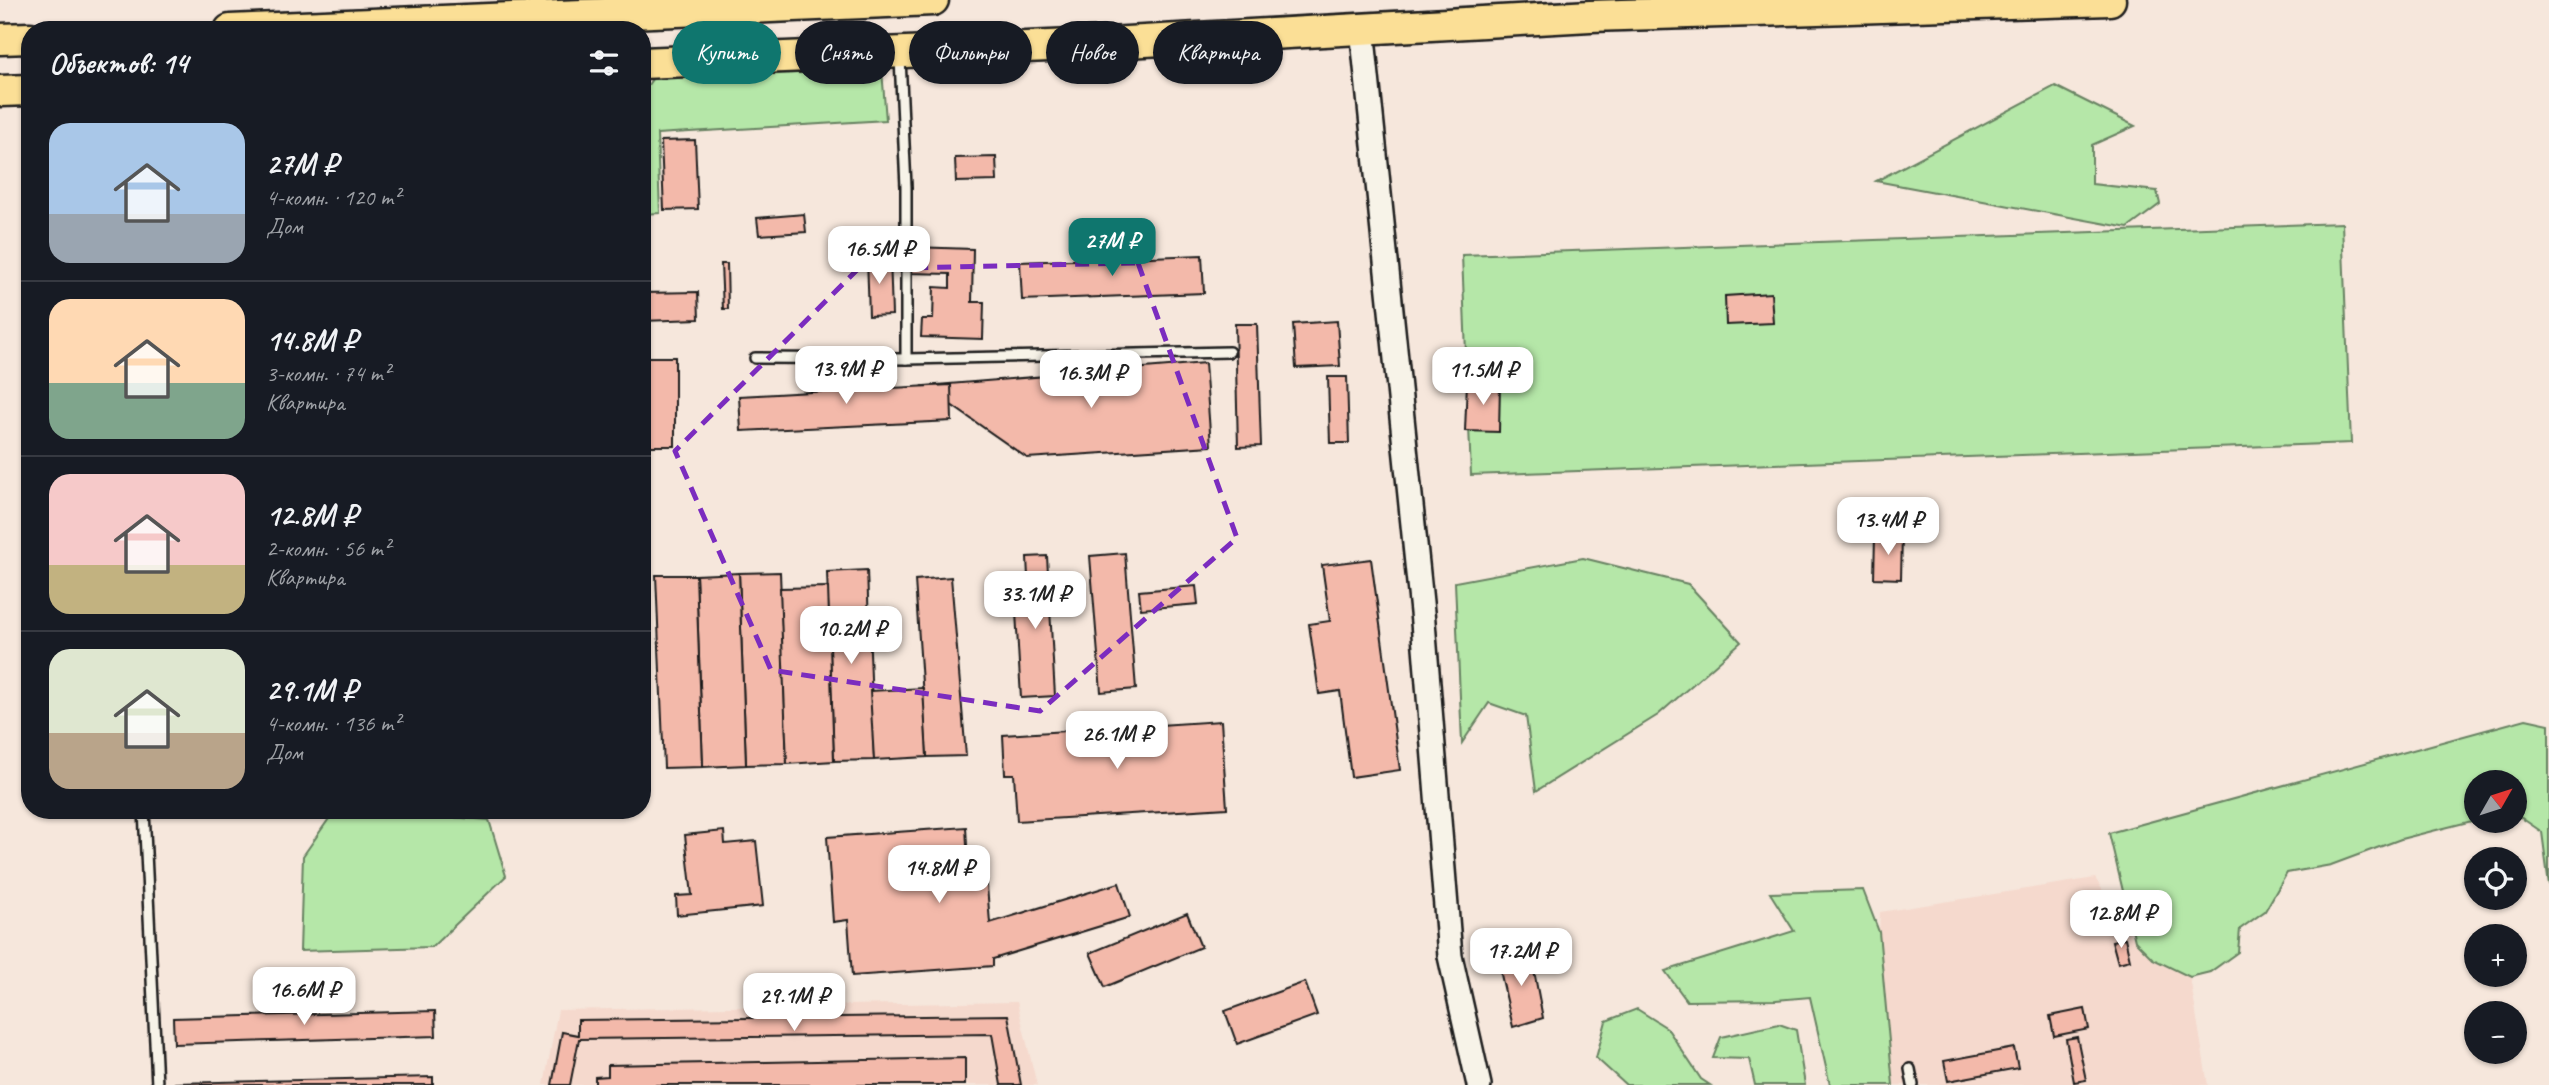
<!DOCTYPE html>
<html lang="ru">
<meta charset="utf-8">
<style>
body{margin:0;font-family:Caveat,sans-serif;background:#20242c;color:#f1f3f6;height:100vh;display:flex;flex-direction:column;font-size:26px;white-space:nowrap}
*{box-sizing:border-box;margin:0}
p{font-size:23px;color:#9ea1a6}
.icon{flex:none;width:38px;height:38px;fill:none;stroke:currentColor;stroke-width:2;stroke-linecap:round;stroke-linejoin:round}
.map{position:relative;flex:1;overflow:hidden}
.side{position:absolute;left:21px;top:21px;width:630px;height:798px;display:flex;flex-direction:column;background:#171b24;border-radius:28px;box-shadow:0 2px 5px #0004}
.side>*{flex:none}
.banner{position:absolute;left:672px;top:21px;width:665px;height:63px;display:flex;gap:14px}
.needle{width:46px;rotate:51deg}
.controls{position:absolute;left:2464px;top:770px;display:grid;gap:14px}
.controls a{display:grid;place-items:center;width:63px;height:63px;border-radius:50%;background:#171b24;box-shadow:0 2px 5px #0004;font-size:35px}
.price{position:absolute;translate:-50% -60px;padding:0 16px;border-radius:14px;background:#fff;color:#222;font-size:23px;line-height:46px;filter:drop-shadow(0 2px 4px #0008)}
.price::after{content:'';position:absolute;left:50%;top:42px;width:21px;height:16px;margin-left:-10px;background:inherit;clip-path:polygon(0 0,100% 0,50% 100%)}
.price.selected{background:#0f766e;color:#fff}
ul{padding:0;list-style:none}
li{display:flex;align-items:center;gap:21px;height:175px;padding:0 28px}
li+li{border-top:2px solid #363941}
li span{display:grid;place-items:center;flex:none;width:196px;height:140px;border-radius:21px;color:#555}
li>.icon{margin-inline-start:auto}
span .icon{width:84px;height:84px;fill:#fffc;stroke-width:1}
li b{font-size:30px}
h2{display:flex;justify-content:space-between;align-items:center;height:84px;padding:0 28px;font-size:30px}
.tag{padding:0 24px;border-radius:32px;background:#171b24;box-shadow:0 2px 5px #0004;font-size:24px;line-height:63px}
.tag.selected{background:#0f766e;color:#fff}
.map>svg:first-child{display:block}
.built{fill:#f5d9cd}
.green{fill:#b5e7a8;stroke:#688262;stroke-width:2}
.building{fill:#f3b9aa;stroke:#1c1c1c;stroke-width:2}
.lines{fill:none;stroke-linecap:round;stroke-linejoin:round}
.service-casing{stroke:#1c1c1c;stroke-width:14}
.tertiary-casing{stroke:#1c1c1c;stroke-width:28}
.trunk-casing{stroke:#1c1c1c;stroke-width:35}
.service{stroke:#f7f3e8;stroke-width:9}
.tertiary{stroke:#f7f3e8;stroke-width:23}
.trunk{stroke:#fbdf96;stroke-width:30}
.marked{fill:none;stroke:#7b2cbf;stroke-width:5;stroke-dasharray:14 9;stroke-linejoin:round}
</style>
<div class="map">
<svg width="2549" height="1085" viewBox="0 0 2549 1085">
<rect width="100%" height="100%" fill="#f6e7dc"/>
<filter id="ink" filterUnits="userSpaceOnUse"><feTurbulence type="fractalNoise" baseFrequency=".0143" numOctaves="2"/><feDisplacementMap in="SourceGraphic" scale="14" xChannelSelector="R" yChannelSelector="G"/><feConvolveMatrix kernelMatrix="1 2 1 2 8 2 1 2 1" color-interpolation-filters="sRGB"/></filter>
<g filter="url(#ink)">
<g class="built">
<polygon points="2095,878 2135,941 2153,959 2190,977 2208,1085 1893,1085 1879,932 1880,912"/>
<polygon points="1017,1002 1037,1085 544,1085 558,1010"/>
</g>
<g class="green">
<polygon points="882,70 886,120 657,134 660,213 642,214 642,93 653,78"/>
<polygon points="2055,86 2135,126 2092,145 2092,184 2157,191 2160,204 2128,228 1876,181"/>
<polygon points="2342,223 2351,443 1471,475 1462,255"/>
<polygon points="1583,558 1688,584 1741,642 1658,715 1536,791 1526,716 1489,703 1462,743 1455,582"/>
<polygon points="2526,719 2549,724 2549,885 2542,832 2520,817 2515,817 2515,782 2476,782 2476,820 2401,839 2331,865 2287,873 2265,911 2240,929 2238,952 2210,972 2190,977 2153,959 2135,941 2109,833"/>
<polygon points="351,810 403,810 423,815 489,820 506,876 432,947 300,951 303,856 333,813"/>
<polygon points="1863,890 1879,932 1893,1085 1830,1085 1810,997 1776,1000 1687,1001 1665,971 1794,931 1770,893"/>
<polygon points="1637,1009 1667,1028 1701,1079 1710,1085 1626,1085 1596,1058 1606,1021"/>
<polygon points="1779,1024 1796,1030 1805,1085 1755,1085 1749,1059 1713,1058 1721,1037"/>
</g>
<g class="building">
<polygon points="695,140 698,209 664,210 661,141"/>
<polygon points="996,157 997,181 956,182 955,158"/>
<polygon points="804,214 806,232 759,235 757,218"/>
<polygon points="912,247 973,249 972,302 984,302 983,339 921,337 922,319 933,319 934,287 950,288 950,274 911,273"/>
<polygon points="1202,255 1204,293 1022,300 1020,262"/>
<polygon points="890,256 892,315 869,316 867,257"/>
<polygon points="721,264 727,264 728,309 723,309"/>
<polygon points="698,292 699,319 642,321 642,293"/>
<polygon points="1771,293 1773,323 1726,325 1725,296"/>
<polygon points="1337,321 1340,366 1296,368 1293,324"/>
<polygon points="1235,324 1257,324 1261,446 1238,447"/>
<rect x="642" y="357" width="33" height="89"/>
<polygon points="1205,363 1211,446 1027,458 924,386"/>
<polygon points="871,376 872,389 951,385 952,421 741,431 739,396 828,391 827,379"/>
<polygon points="1328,377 1347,377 1349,443 1330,443"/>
<polygon points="1467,382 1500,383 1499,432 1465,431"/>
<polygon points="1875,536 1902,536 1901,579 1874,578"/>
<polygon points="1125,553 1136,689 1101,692 1090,556"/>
<polygon points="1047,556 1055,696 1021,698 1014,578 1028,577 1027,557"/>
<polygon points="1371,559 1400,770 1351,777 1340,691 1319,694 1309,624 1330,621 1322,565"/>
<polygon points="867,570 874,760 834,761 827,572"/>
<polygon points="780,572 787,764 746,765 739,573"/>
<polygon points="739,573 746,765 703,767 696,575"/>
<polygon points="656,575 696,575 703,767 664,768"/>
<polygon points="951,577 966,756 927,757 915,580"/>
<polygon points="1196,586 1198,604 1141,609 1139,591"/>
<polygon points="828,587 834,761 787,764 780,588"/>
<polygon points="923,688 927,757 874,760 870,691"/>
<polygon points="1221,721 1227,808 1017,821 1014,774 1005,774 1003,735"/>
<polygon points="966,827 968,863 985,861 990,923 1119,883 1130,917 993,959 993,966 852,976 848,920 833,922 827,837"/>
<polygon points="724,831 725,844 756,841 763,906 677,915 676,896 692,895 685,835"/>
<polygon points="1187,913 1201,947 1105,987 1090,953"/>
<polygon points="2125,938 2130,960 2118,963 2112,941"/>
<polygon points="1530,950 1543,1018 1513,1027 1497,957"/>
<polygon points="1305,982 1317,1015 1237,1044 1225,1011"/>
<polygon points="2085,1009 2089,1029 2054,1036 2050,1016"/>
<polygon points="435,1011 436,1036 174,1044 173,1018"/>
<polygon points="1008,1015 1021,1085 1001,1085 992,1034 579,1039 570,1085 552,1085 562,1032 578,1035 578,1020"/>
<polygon points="2077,1037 2086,1080 2074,1082 2066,1039"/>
<polygon points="2014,1048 2018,1068 1948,1081 1944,1061"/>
<polygon points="965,1058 965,1085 595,1085 595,1077 608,1076 608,1065"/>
<polygon points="433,1077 433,1085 175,1085 175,1083"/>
</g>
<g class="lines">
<g class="service-casing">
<g id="service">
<polyline points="900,58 906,187 906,359"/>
<polyline points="755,358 906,359 1229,352"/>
<polyline points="144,810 157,1085"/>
<polyline points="1910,1069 1913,1085"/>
</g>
</g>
<g class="tertiary-casing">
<polyline id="tertiary" points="1362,28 1423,622 1450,956 1479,1085"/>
</g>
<g class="trunk-casing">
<g id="trunk">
<polyline points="230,30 933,0"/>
<polyline points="0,39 30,38"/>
<polyline points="642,63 1073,45 1590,16 2110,0"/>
<polyline points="0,91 30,90"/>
</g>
</g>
<use href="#service" class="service"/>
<use href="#tertiary" class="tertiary"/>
<use href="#trunk" class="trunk"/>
</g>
</g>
<path class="marked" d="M1138,263L1237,538L1040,711L771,670L675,451L858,269Z"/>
</svg>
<div class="controls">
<a><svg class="needle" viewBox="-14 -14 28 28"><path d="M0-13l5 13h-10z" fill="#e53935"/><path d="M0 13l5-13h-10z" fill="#9ea1a6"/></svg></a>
<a><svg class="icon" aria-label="locate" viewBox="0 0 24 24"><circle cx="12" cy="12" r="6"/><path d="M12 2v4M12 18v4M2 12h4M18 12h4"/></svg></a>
<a>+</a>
<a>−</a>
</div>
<b class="price selected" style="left:1112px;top:278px">27M ₽</b>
<b class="price" style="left:879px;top:286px">16.5M ₽</b>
<b class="price" style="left:846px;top:406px">13.9M ₽</b>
<b class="price" style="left:1483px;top:407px">11.5M ₽</b>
<b class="price" style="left:1091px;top:410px">16.3M ₽</b>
<b class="price" style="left:1888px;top:557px">13.4M ₽</b>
<b class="price" style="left:1035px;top:631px">33.1M ₽</b>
<b class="price" style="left:851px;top:666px">10.2M ₽</b>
<b class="price" style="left:1117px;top:771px">26.1M ₽</b>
<b class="price" style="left:939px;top:905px">14.8M ₽</b>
<b class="price" style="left:2121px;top:950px">12.8M ₽</b>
<b class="price" style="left:1521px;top:988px">17.2M ₽</b>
<b class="price" style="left:304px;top:1027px">16.6M ₽</b>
<b class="price" style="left:794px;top:1033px">29.1M ₽</b>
<div class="banner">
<a class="tag selected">Купить</a>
<a class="tag">Снять</a>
<a class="tag">Фильтры</a>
<a class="tag">Новое</a>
<a class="tag">Квартира</a>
</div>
<section class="side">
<h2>Объектов: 14<svg class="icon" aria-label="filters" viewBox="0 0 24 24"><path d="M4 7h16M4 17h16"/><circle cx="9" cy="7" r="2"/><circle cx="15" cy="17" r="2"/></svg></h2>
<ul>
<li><span style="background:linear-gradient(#a9c7e8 65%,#9aa5b1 0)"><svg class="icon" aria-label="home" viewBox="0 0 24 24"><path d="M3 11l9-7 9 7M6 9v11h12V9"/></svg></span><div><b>27M ₽</b><p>4-комн. · 120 m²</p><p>Дом</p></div></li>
<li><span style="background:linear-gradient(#ffd9b3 60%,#7fa58c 0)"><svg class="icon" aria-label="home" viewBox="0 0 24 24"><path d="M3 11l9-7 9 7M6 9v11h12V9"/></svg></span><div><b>14.8M ₽</b><p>3-комн. · 74 m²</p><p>Квартира</p></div></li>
<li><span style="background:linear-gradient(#f6c9c9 65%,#c2b280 0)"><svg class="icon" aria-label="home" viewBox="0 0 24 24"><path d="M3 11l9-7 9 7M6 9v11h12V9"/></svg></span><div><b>12.8M ₽</b><p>2-комн. · 56 m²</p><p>Квартира</p></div></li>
<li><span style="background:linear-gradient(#dfe7d0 60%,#b9a48a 0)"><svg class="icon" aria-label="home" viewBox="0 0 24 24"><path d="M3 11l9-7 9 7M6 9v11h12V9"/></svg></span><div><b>29.1M ₽</b><p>4-комн. · 136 m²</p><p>Дом</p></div></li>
</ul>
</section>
</div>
